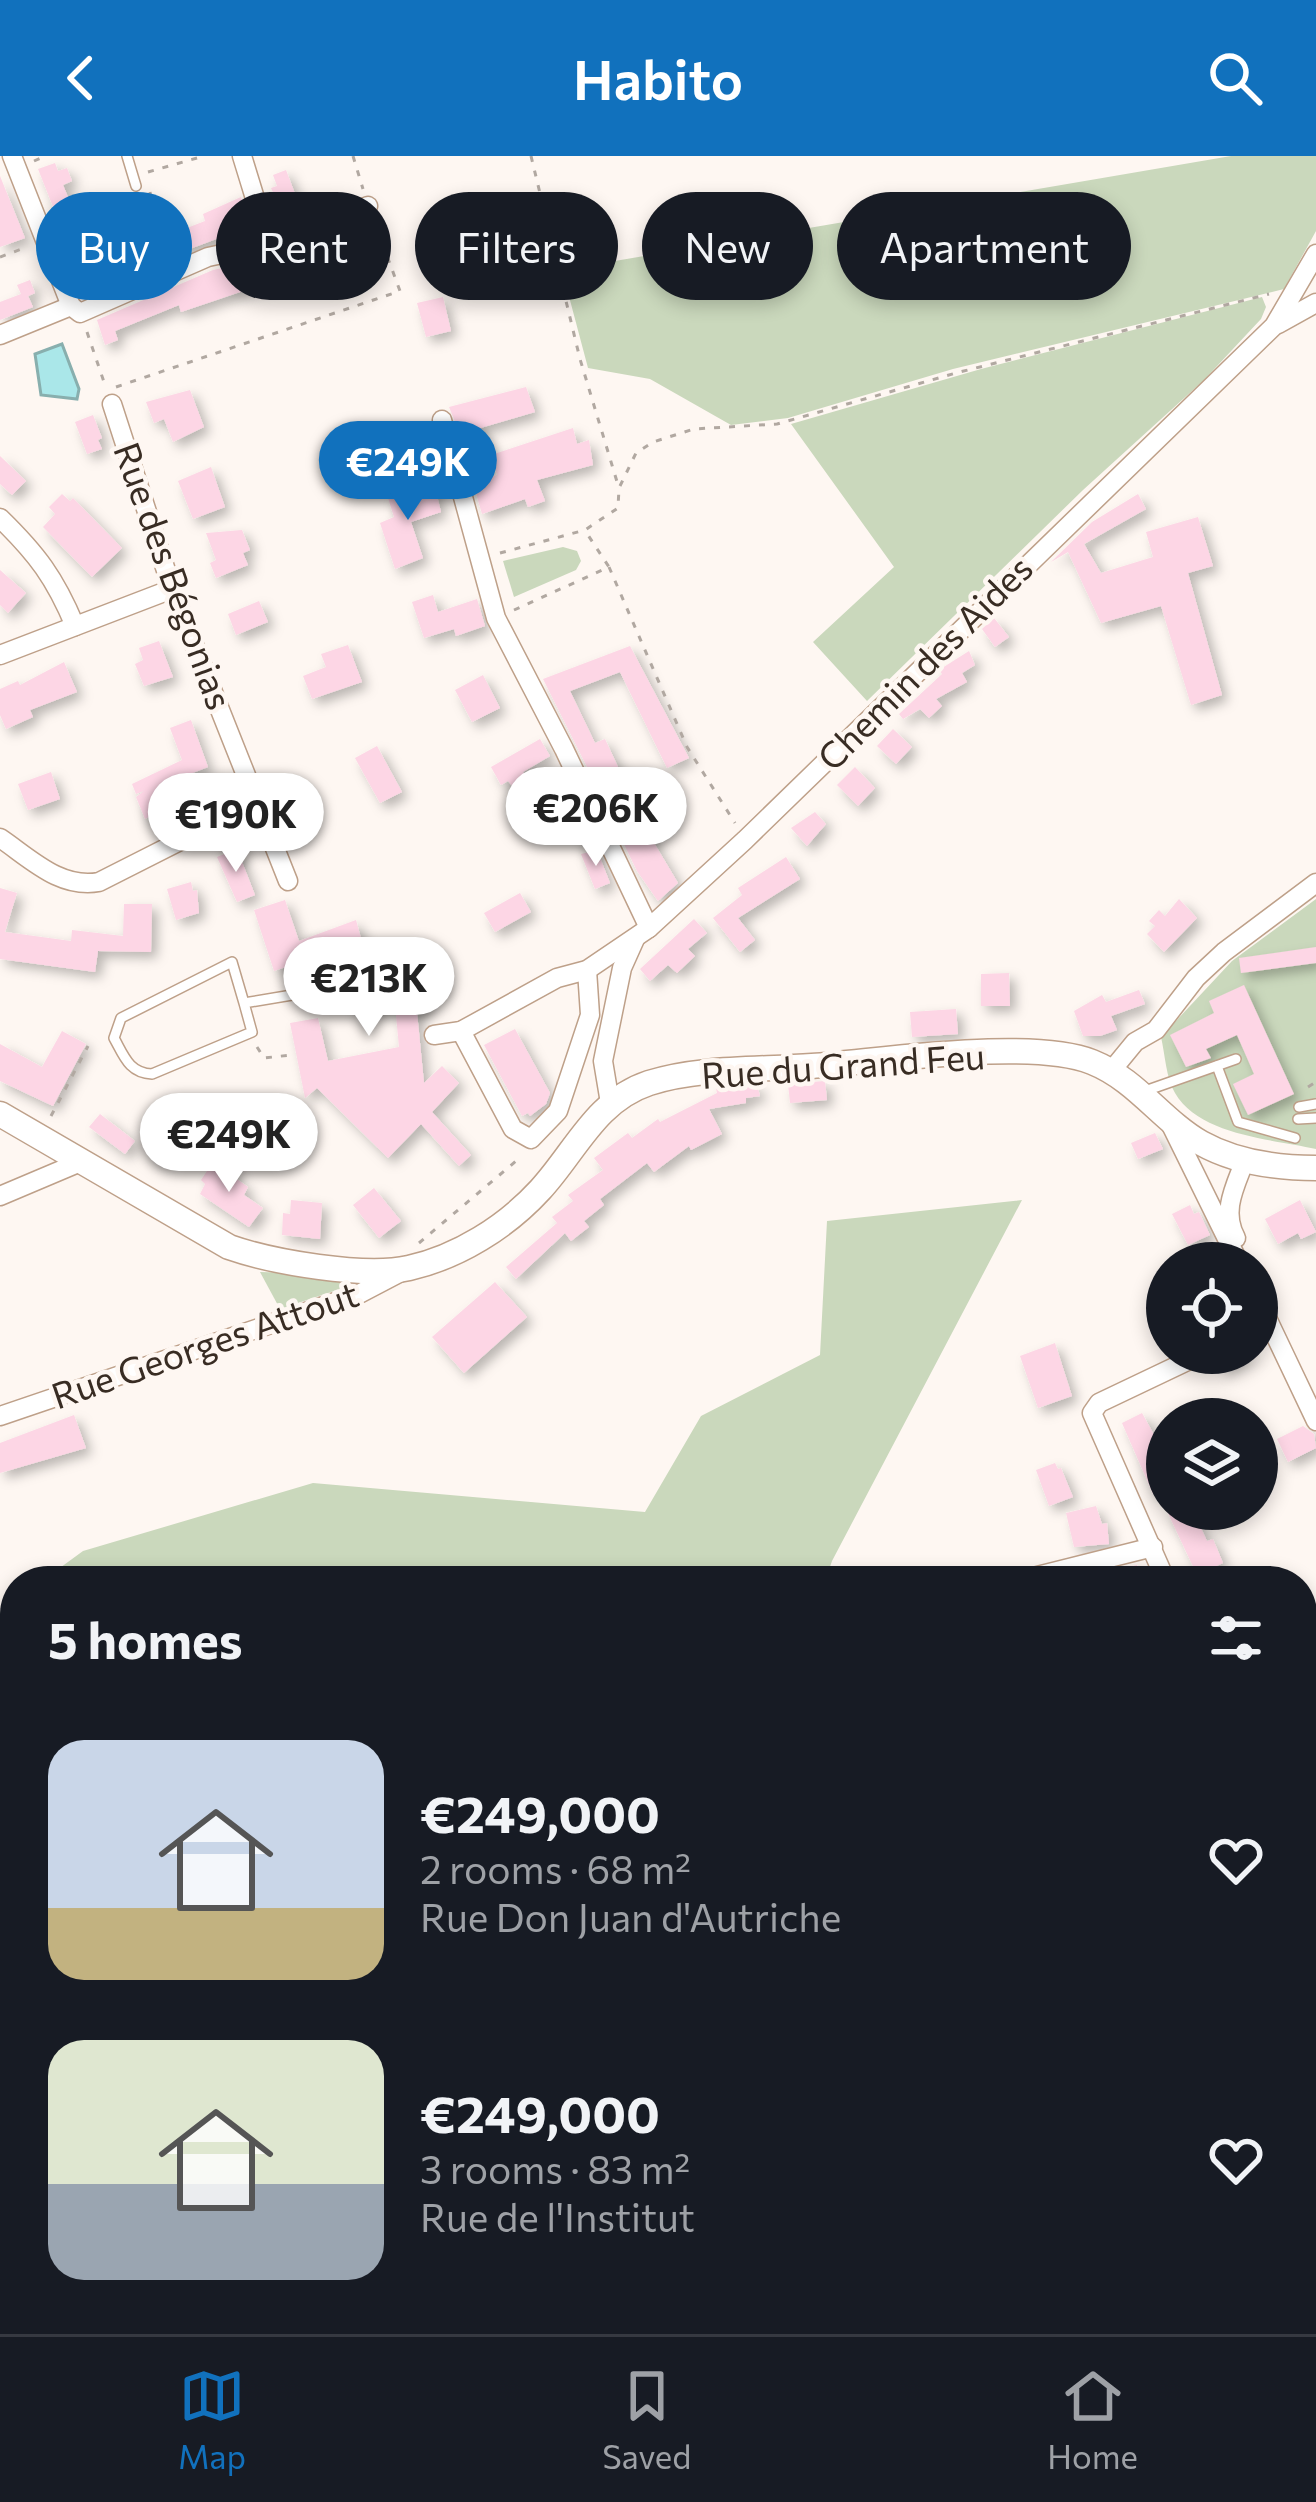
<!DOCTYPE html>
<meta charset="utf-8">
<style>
body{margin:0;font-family:Commissioner,sans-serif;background:#242831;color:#f1f3f6;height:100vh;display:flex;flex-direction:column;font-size:45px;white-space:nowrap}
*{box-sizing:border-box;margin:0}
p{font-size:39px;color:#9ea1a6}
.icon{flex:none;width:66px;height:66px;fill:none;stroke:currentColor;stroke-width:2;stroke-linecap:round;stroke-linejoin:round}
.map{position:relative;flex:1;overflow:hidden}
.details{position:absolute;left:0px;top:1410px;width:1317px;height:768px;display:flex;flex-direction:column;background:#171b24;border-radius:48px 48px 0 0;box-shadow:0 6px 18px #0003}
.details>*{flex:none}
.top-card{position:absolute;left:36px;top:36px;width:1245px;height:108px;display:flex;gap:24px}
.tools{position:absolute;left:1146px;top:1086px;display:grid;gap:24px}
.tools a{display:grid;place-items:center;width:132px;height:132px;border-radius:50%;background:#171b24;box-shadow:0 6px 18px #0003;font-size:60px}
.price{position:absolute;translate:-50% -102px;padding:0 27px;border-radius:42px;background:#fff;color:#222;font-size:39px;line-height:78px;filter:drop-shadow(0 3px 6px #0008)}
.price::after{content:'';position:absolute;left:50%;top:72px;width:36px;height:27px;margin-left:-18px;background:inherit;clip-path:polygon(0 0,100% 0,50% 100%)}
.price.current{background:#1171bd;color:#fff}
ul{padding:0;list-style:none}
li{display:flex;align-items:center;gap:36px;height:300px;padding:0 48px}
li span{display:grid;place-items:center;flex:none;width:336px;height:240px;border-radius:36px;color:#555}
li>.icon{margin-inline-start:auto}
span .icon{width:144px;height:144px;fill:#fffc;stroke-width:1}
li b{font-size:51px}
h2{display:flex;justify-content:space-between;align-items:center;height:144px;padding:0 48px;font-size:51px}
.pill{padding:0 42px;border-radius:54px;background:#171b24;box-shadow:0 6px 18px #0003;font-size:42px;line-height:108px}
.pill.current{background:#1171bd;color:#fff}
header{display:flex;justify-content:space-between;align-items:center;height:156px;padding:0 48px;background:#1171bd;color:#fff;font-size:54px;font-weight:600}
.dock{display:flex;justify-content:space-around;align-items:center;height:168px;border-top:3px solid #363941;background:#171b24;font-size:33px;color:#9ea1a6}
.dock a{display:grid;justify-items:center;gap:6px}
.dock .current{color:#1171bd}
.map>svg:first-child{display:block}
.green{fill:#cad8bc}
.water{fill:#aae7e9;stroke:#88afae;stroke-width:3}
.building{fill:#fdd6e5;filter:url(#shadow)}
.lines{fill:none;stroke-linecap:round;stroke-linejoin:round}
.service-casing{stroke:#bea089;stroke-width:12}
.minor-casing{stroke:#bea089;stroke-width:21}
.tertiary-casing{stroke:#bea089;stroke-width:27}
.secondary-casing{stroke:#bea089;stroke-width:30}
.primary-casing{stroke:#945e22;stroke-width:33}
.path{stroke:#b1a8a1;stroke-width:3;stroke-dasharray:6 9;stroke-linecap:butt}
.service{stroke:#fff;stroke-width:9}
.minor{stroke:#fff;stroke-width:18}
.tertiary{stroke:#fff;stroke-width:24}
.secondary{stroke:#eed7bc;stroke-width:27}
.primary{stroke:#dcaf7a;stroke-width:30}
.rail-casing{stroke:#62574f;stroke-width:10}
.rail{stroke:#fef7f2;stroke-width:6;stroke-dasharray:18;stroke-linecap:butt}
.labels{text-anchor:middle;stroke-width:9;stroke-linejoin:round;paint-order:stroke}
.street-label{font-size:36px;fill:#382c23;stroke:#fef7f2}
</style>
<header><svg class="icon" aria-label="back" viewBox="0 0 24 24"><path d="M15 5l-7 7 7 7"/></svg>Habito<svg class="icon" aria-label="search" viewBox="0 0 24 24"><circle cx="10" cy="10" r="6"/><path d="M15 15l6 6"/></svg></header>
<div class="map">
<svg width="1316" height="2178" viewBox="0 0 1316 2178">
<defs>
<filter id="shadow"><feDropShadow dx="6" dy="6" stdDeviation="6" flood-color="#0004"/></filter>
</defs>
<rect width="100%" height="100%" fill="#fef7f2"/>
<g class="green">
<polygon points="1231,0 1316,0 1316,75 1284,133 953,213 788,262 731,269 650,223 588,212 562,114"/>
<polygon points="1262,141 1266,151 1261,163 1204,224 1083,334 867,545 813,486 894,411 791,268 981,213"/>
<polygon points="563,391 577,395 581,405 576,414 514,441 503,405"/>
<path d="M1316,743V993C1273,983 1200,980 1175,937C1166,922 1165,898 1161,881L1232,805Z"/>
<polygon points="1022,1044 832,1405 825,1425 42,1425 83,1395 313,1327 645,1356 701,1260 820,1199 827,1065"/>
<polygon points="260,1116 338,1118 343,1132 280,1153"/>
<polygon points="15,1445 15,1768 0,1766 0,1456"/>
<polygon points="1302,1731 1316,1732 1316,1995 1302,1992"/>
<polygon points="921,2163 1190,2163 1189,2178 953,2178 919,2166"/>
</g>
<polygon class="water" points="62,188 79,233 77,243 41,239 35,198"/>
<g class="building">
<polygon points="55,7 58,15 67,12 72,25 63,29 95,106 106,100 119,120 111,123 113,128 88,139 38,13"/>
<polygon points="286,14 300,51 307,49 310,58 287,67 271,32 277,30 273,19"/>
<polygon points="0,20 25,82 0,91"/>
<polygon points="241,41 247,61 223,70 225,77 219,82 187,94 184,88 174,92 169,79 205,65 203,58"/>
<polygon points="370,66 375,80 313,104 318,119 305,124 302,115 181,156 179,149 115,175 118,184 105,189 97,164 213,114 227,111 231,119"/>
<polygon points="30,124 35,137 28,140 33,151 0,164 0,146 21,138 17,129"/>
<polygon points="443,141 451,175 426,181 417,147"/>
<polygon points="526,231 535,256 460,278 449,251"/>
<polygon points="190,234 204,271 173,286 164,263 154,267 146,246"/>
<polygon points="93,259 102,282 98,284 102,293 87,298 75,266"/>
<polygon points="573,272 577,288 589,284 593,309 537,324 545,345 528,351 525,343 482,358 473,327 497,319 491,299"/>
<polygon points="0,300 26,325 12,339 0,328"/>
<polygon points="211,311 225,351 193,363 178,325"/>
<polygon points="434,327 441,356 411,366 423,402 395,413 380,367 394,361 388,342"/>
<polygon points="62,338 70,345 73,342 122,392 92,421 43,371 55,358 49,351"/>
<polygon points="1138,338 1146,353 1084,388 1101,417 1153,401 1146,376 1198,361 1213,410 1188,417 1222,539 1191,549 1161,450 1101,467 1068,396 1051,406 1092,366"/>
<polygon points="242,374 250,394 243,397 248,409 216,422 210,407 216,404 206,377"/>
<polygon points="0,414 26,437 8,457 0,449"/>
<polygon points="433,439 438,456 477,443 485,470 456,480 454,473 424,482 412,446"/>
<polygon points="259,445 268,466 236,479 228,458"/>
<polygon points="994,462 1009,481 995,491 982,473"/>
<polygon points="159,485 173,521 144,530 135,508 143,504 139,492"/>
<polygon points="348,489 362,526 312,543 303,520 326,511 321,498"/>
<polygon points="630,490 689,602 667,612 620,516 570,535 595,587 605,583 626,628 601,639 543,523"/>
<polygon points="969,495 975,509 962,517 967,526 936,543 942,550 929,562 920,553 903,563 899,558 942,518 939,514"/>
<polygon points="64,506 77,536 30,554 33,561 6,573 0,559 0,533 18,525 20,529"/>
<polygon points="483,519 500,552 472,566 455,534"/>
<polygon points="191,564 208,611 167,627 174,644 171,649 145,663 136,641 144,635 136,638 132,628 182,604 170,572"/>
<polygon points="893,573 912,591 896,608 877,590"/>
<polygon points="540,583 550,600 523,616 527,623 513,631 508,625 501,629 491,611"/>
<polygon points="377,590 402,636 380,647 355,602"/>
<polygon points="855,611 875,632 858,650 837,629"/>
<polygon points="51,616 60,643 28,654 18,628"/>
<polygon points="815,656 826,668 807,690 791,672"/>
<polygon points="644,670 678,727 658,745 637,715 622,684"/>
<polygon points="237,693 255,739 237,746 217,701"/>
<polygon points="597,694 610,727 595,733 581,698"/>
<polygon points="786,701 800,723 738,762 755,784 740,796 713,762 742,739 738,732"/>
<polygon points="191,726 193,735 197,734 199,757 176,764 167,733"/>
<polygon points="0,732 17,737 5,776 71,785 72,774 123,780 124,748 152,748 151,796 98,795 95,816 0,803"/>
<polygon points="520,737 531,756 495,776 484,757"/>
<polygon points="1179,743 1197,762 1164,796 1147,778 1155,770 1149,765 1159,754 1165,760"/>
<polygon points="285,744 299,785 356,764 370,815 404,808 404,803 428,794 443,830 423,837 428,852 417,856 424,927 442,910 459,927 432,956 471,999 459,1010 421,968 388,1002 317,932 305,942 290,867 318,862 328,905 399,891 395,849 360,856 343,792 274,815 254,754"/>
<polygon points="694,763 707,777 688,793 695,800 677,817 668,809 650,825 640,813"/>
<polygon points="1316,791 1316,807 1241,817 1239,802"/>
<polygon points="1009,817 1010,850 981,850 981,818"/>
<polygon points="1244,829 1294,938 1248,959 1233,928 1254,918 1237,879 1206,893 1211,902 1186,911 1170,879 1214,857 1209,845"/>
<polygon points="1139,834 1145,848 1111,860 1117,874 1100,880 1083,880 1074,855 1102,839 1106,846"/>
<polygon points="956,853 958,878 912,881 910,856"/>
<polygon points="515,873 550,937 546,948 530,960 528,957 522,960 484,889"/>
<polygon points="62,875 86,888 53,950 0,925 0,888 42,911"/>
<polygon points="825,925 827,944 790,947 788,928"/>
<polygon points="757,929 760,940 746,942 746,947 709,953 722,978 691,994 689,990 654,1016 647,1007 600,1043 604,1049 584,1065 589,1071 571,1085 565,1077 516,1123 506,1111 557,1067 552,1061 573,1045 568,1039 603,1014 594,1002 628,977 632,982 658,963 660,966 717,937 716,932"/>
<polygon points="100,958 135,985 125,998 89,971"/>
<polygon points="185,968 194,985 157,1003 149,987"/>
<polygon points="1155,977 1163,993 1138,1003 1131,987"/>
<polygon points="213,1006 248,1031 244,1039 263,1052 249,1071 200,1038 205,1028 201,1024"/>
<polygon points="374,1032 401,1065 379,1082 353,1049"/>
<polygon points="291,1044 322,1047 320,1083 282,1079 283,1057 290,1058"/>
<polygon points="1300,1044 1316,1076 1301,1083 1298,1077 1278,1088 1265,1063"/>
<polygon points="1190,1049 1194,1058 1199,1056 1210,1079 1188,1089 1172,1058"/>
<polygon points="495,1126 527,1161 464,1217 432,1181"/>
<polygon points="1055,1187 1072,1240 1038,1252 1020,1200"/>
<polygon points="1217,1197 1255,1197 1222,1214"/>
<polygon points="1142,1257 1163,1295 1167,1293 1167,1331 1153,1338 1122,1267"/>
<polygon points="74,1259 86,1292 0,1317 0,1287"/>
<polygon points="1303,1270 1314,1278 1316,1292 1288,1306 1277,1283"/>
<polygon points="1055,1307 1058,1313 1061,1312 1073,1341 1049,1350 1036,1314"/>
<polygon points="1096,1350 1102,1368 1107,1367 1109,1388 1074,1391 1066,1357"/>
<polygon points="1166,1353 1192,1353 1207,1385 1213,1383 1223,1407 1197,1419"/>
<polygon points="1137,1409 1141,1425 1084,1425 1084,1422"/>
<polygon points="1316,1625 1316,1682 1302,1656 1302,1631"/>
<polygon points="0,1995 15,1999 15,2168 0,2167"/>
<polygon points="439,2163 625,2163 652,2174 652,2178 435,2178"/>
</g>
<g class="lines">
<g class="service-casing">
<g id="service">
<polyline points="127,0 136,30"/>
<path d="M244,847L252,876L152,918C129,917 124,900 114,882L121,862L232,806L244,847L310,836"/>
<polyline points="1217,910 1238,966 1295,982"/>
<polyline points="1145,935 1236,903"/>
<polyline points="1299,951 1316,948"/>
<polyline points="1298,963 1316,962"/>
</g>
</g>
<g class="minor-casing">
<g id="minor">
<polyline points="12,0 71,150"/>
<polyline points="242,0 269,88"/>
<polyline points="1278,168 1316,147"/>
<polyline points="0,179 71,150 80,157 208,101 269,88 368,50"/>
<polyline points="112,248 172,433 288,725"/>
<polyline points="442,264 496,462 564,593 649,772"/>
<path d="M0,362C37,398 55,422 75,470"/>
<polyline points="0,499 172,433"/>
<path d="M0,682C31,703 60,733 99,726L257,646"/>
<polyline points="461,875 513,973 531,983 558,955 590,859 587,814"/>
<polyline points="434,879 461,875 557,822 587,814 649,772 745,684 1274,170 1316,98"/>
<polyline points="1112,914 1135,886 1156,874 1196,822 1224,796 1316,727"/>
<polyline points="610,947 603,905 622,812 635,783"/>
<polyline points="1171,969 1239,1107"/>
<polyline points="0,1040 78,1007"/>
<path d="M1236,1082C1221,1055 1235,1031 1245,1004"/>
<polyline points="1257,1119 1258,1143"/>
<polyline points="1257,1141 1316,1265"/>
<polyline points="0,1260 359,1138 401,1116"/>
<polyline points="1017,1425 1153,1391"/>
<polyline points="1166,1425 1092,1257 1099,1247 1204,1197"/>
<polyline points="891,2173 898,2163"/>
</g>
</g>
<g class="tertiary-casing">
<g id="tertiary">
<path d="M0,958L229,1091C272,1106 364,1122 409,1112C458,1101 506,1071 540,1034C576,995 595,945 649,927C699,911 759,914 812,910C882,905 1031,882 1092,906C1137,924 1161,964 1201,987C1235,1006 1278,1012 1316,1012"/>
<polyline points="0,1895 15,1898"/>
</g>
</g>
<g class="secondary-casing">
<polyline id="secondary" points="1302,2076 1316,2066"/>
</g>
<g class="primary-casing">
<g id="primary">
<polyline points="1302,1997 1316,1999"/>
<polyline points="1302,2020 1316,2024"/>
<polyline points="1302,2129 1316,2148"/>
<polyline points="1286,2178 1289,2163"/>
</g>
</g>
<g class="path">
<polyline points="353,0 363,33"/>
<polyline points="531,0 580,203 618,329"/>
<polyline points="34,5 45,0"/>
<polyline points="148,16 204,0"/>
<polyline points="150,36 153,57 169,95"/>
<polyline points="0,101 27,91"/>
<polyline points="87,176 105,229"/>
<polyline points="116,231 400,135 376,70"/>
<polyline points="500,397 585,374 618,352 619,332 636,297 653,286 694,273 777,268 956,217 1269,138"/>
<polyline points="609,411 687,591 735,667"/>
<polyline points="514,454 609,411 586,376"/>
<polyline points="257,891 264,902 291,899"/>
<polyline points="1308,931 1316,926"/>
<polyline points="51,960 88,890"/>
<polyline points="419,1087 522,1000"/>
<polyline points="1211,2178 1212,2163"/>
</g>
<use href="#service" class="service"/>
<use href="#minor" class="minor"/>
<use href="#tertiary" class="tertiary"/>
<use href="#secondary" class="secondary"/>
<use href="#primary" class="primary"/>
<g class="rail-casing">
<g id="rail">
<polyline points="0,1968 15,1972"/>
<polyline points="761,2163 815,2178"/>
<polyline points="802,2163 855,2178"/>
</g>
</g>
<use href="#rail" class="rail"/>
</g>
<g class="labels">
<g class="street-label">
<text transform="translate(173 420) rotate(70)" y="13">Rue des Bégonias</text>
<text transform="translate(925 507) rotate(-45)" y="13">Chemin des Aides</text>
<text transform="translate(843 910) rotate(-4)" y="13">Rue du Grand Feu</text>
<text transform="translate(205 1189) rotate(-19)" y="13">Rue Georges Attout</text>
</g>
</g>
</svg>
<div class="tools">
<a><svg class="icon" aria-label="locate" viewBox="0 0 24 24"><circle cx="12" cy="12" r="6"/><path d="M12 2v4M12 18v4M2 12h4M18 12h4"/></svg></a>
<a><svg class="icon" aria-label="layers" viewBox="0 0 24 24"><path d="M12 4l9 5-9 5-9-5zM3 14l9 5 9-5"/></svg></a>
</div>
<b class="price current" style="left:408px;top:367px">€249K</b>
<b class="price" style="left:596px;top:713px">€206K</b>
<b class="price" style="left:236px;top:719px">€190K</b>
<b class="price" style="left:369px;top:883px">€213K</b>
<b class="price" style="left:229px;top:1039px">€249K</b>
<div class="top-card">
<a class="pill current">Buy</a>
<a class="pill">Rent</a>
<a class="pill">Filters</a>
<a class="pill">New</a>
<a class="pill">Apartment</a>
</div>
<section class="details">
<h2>5 homes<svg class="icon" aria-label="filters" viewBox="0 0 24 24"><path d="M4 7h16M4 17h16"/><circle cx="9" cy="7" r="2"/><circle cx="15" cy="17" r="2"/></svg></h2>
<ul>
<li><span style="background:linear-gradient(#c9d6e8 70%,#c2b280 0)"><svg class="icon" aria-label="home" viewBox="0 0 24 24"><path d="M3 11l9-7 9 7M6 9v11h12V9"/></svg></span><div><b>€249,000</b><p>2 rooms · 68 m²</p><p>Rue Don Juan d'Autriche</p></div><svg class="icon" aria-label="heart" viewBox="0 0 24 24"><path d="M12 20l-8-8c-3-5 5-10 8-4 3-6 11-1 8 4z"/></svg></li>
<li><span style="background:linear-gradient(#dfe7d0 60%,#9aa5b1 0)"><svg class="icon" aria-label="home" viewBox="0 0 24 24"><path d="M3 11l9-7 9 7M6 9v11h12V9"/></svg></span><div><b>€249,000</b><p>3 rooms · 83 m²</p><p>Rue de l'Institut</p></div><svg class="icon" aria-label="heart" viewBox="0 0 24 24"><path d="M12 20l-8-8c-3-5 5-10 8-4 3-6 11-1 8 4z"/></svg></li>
</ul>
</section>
</div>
<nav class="dock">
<a class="current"><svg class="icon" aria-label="map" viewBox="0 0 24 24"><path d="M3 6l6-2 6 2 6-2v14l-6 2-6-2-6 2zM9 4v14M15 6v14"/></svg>Map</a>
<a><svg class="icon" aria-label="saved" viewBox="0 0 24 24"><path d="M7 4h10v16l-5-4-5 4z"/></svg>Saved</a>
<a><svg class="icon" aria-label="home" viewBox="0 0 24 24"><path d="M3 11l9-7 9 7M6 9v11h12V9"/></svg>Home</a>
</nav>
